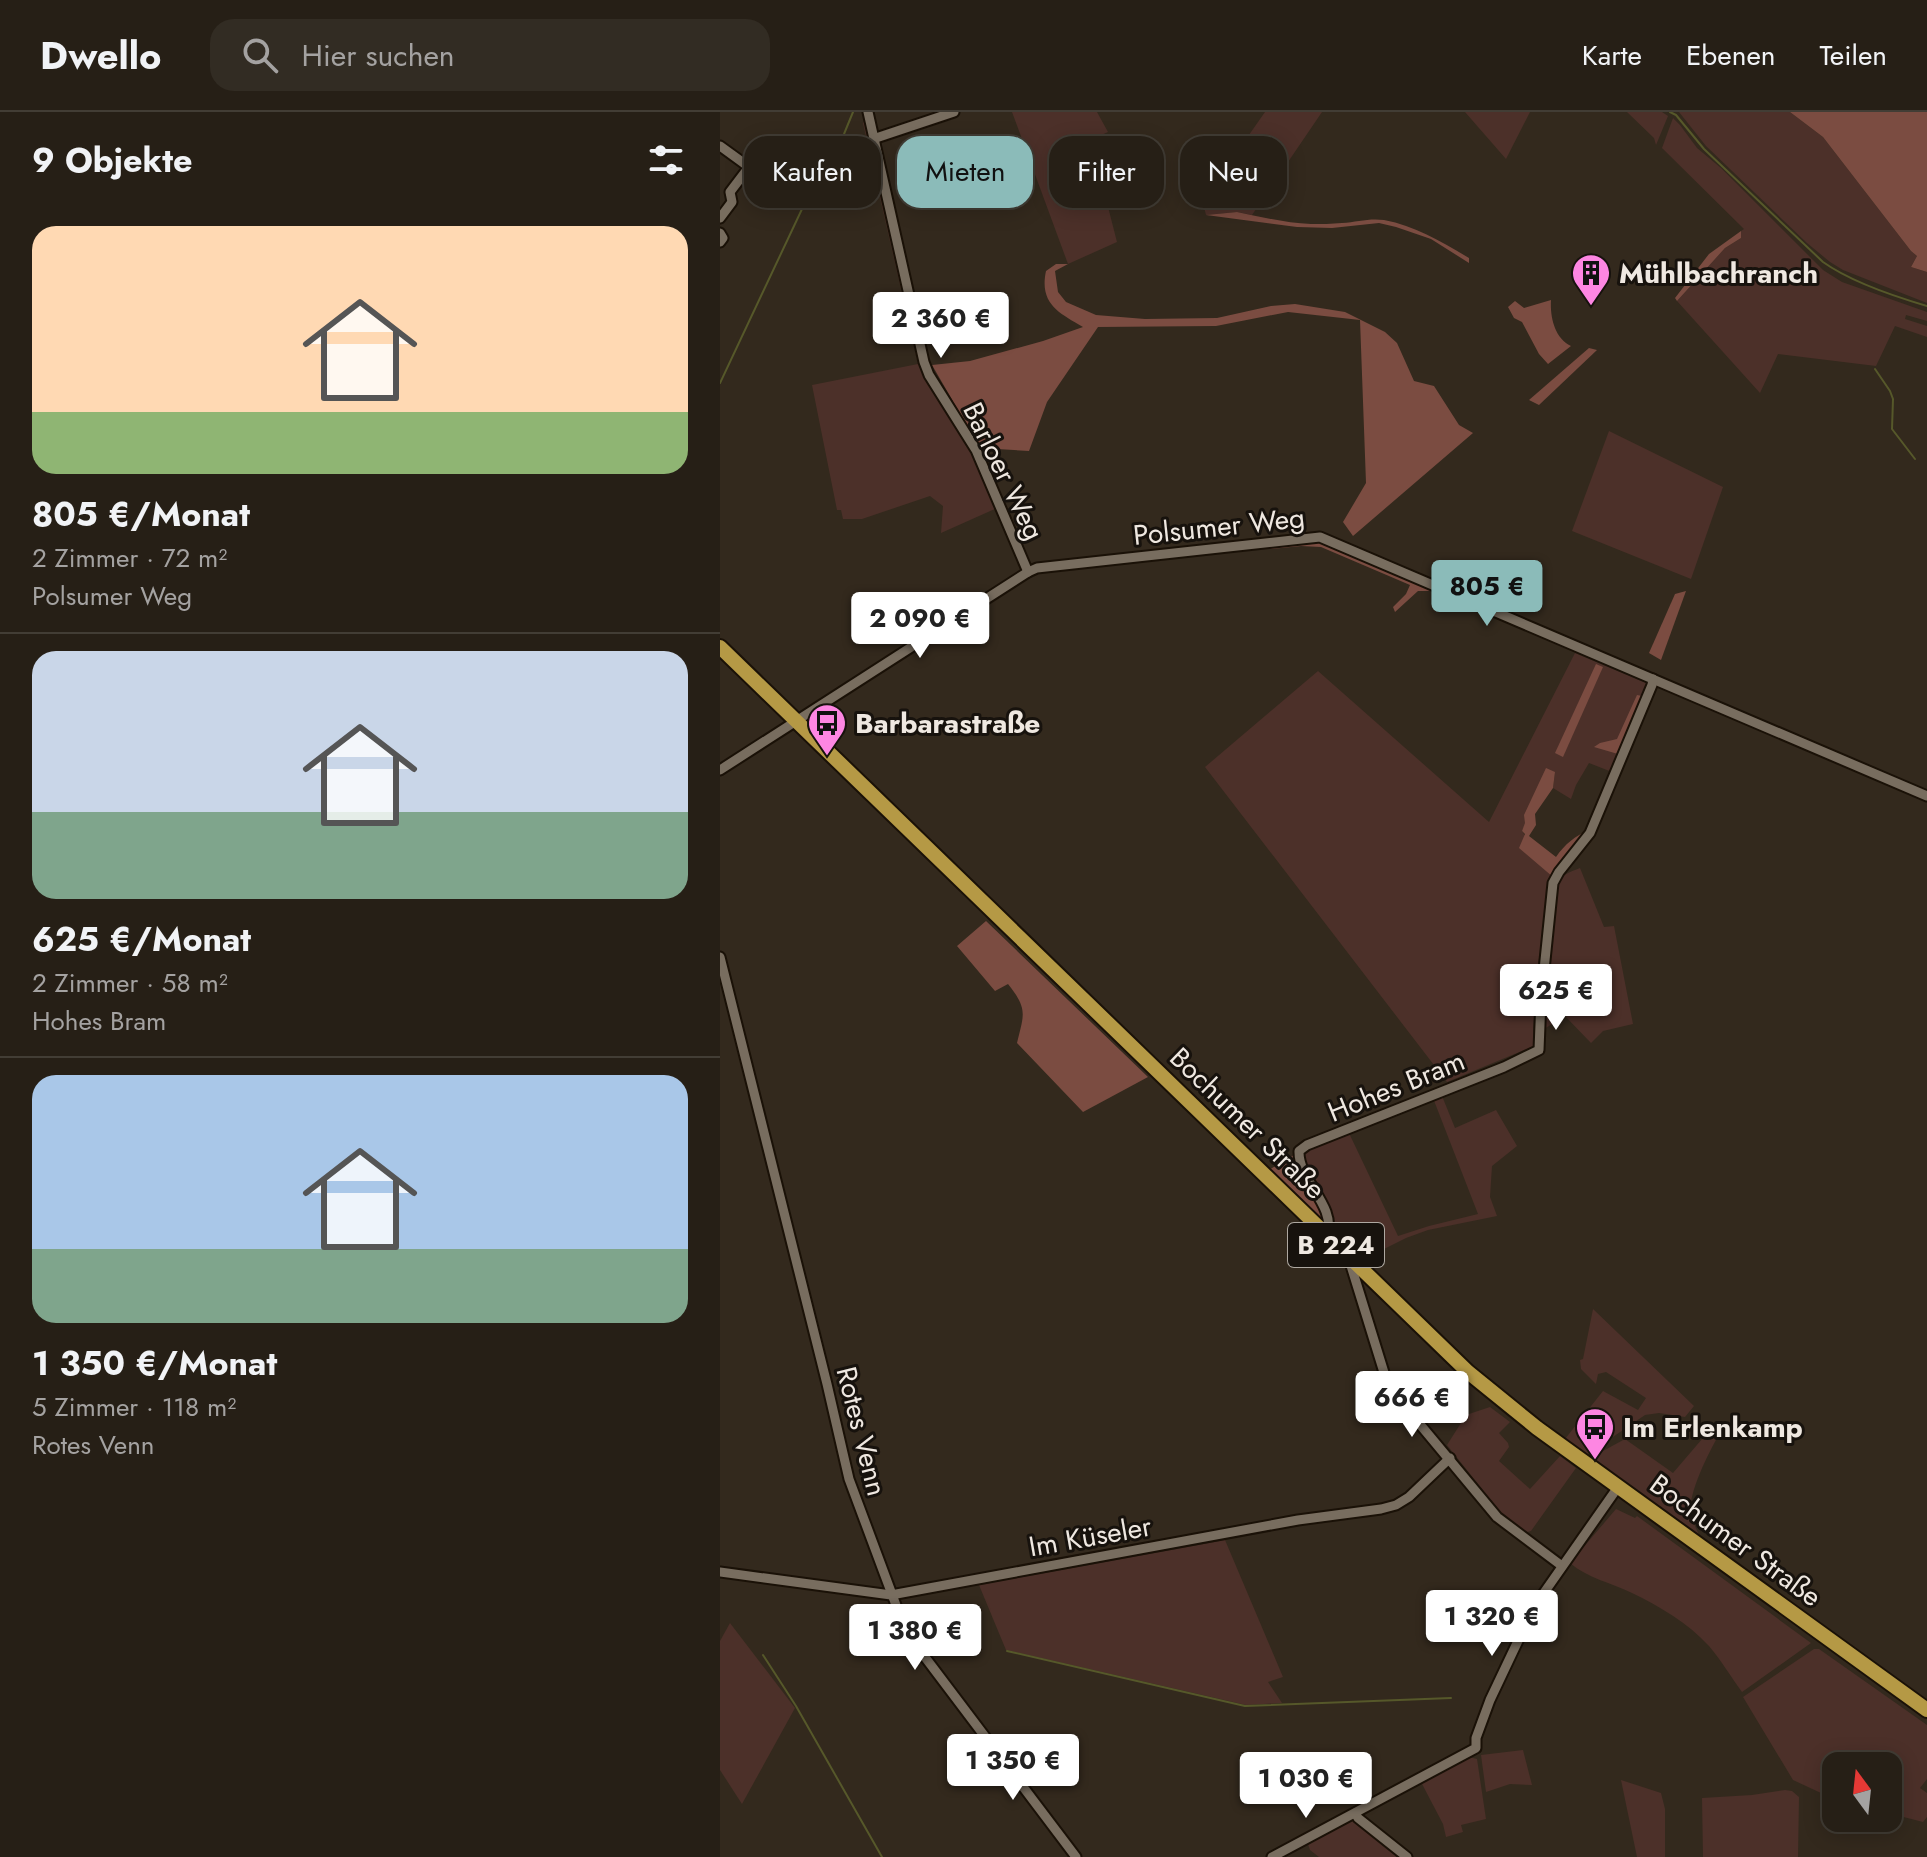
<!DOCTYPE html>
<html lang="de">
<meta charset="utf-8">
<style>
body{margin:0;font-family:Jost,sans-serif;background:#322c23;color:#f1f3f6;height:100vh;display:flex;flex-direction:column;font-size:30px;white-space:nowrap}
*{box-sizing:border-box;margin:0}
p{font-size:26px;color:#a4a2a1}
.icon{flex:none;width:44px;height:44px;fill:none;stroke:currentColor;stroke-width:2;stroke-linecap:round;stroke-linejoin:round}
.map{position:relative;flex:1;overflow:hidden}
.sheet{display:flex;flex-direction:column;background:#261f16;width:720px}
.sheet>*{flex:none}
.guide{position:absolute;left:24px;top:24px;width:760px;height:72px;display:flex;gap:16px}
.needle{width:52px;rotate:345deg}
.controls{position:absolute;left:1102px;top:1640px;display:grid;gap:16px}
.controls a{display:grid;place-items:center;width:80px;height:80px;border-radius:16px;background:#261f16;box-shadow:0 4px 20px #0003,0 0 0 2px #423d35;font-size:40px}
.price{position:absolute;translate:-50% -68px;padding:0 18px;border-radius:8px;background:#fff;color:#222;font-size:26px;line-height:52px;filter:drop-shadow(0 2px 4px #0008)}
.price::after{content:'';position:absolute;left:50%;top:48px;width:24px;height:18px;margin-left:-12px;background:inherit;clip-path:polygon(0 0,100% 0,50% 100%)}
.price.active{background:#8bbbb9;color:#111}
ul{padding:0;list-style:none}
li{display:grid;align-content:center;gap:16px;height:424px;padding:0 32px}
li+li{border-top:2px solid #423d35}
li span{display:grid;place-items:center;height:248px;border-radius:24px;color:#555}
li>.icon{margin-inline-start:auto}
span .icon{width:144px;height:144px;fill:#fffc;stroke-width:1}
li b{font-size:34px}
h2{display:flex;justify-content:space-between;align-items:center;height:96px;padding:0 32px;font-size:34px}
.pill{padding:0 28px;border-radius:24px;background:#261f16;box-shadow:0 4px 20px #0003,0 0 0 2px #423d35;font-size:28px;line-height:72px}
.pill.active{background:#8bbbb9;color:#111}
header{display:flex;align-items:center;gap:48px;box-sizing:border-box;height:112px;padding:0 40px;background:#261f16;border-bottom:2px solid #423d35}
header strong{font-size:38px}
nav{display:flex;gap:44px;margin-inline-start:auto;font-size:28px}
.search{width:560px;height:72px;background:#322c23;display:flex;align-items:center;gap:20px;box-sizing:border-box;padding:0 28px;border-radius:24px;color:#a4a2a1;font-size:30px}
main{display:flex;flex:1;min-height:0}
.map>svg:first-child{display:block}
.green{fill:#4c3029}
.forest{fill:#7b4c41}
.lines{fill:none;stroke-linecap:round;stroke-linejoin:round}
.stream{stroke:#56582a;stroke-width:2}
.minor-casing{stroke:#1a1107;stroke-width:13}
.primary-casing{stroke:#1a1107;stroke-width:18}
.minor{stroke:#786d5f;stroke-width:9}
.primary{stroke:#b59945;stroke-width:14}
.labels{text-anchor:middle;stroke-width:6;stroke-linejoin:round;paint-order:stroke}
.shield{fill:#17120d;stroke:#aea8a1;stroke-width:2}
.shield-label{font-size:26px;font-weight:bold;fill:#efe8e1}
.poi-label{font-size:28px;font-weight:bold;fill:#efe8e1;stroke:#17120d;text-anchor:start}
.street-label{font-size:28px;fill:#efe8e1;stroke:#17120d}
</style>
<header>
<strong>Dwello</strong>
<div class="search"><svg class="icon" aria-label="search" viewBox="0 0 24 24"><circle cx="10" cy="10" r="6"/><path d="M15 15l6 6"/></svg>Hier suchen</div>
<nav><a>Karte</a><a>Ebenen</a><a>Teilen</a></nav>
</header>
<main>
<section class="sheet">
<h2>9 Objekte<svg class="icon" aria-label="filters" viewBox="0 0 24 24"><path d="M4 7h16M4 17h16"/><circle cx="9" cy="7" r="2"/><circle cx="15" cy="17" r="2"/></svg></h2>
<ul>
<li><span style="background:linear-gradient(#ffd9b3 75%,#8fb573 0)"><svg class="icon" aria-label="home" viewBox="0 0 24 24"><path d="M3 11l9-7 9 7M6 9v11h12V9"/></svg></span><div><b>805 €/Monat</b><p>2 Zimmer · 72 m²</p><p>Polsumer Weg</p></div></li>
<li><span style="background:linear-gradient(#c9d6e8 65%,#7fa58c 0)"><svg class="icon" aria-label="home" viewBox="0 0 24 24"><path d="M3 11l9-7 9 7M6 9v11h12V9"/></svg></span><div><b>625 €/Monat</b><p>2 Zimmer · 58 m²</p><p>Hohes Bram</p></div></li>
<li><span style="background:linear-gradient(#a9c7e8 70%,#7fa58c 0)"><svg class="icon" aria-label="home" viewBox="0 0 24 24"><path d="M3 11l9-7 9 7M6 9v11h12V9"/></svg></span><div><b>1 350 €/Monat</b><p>5 Zimmer · 118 m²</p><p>Rotes Venn</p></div></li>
</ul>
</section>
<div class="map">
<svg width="1207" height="1745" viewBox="0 0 1207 1745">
<rect width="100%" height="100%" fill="#33291d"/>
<g class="green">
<polygon points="292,0 377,0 388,20 359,33 371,91 386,87 397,130 348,152"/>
<polygon points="545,0 602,0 532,103 517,100 486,103 474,55 466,36 480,31 510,50"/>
<polygon points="745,0 810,0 786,47"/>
<polygon points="907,0 942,0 948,4 936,33 934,26"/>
<polygon points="959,0 1070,0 1103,25 1191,139 1197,144 1191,155 1207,160 1207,191 1123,158 1110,150 1087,131 986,34"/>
<polygon points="953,6 960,13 977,36 1001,56 1103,158 1122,170 1207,200 1207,209 1186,203 1185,207 1207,214 1207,225 1175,214 1156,254 1058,242 1040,281 957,189 1005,136 1021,126 1021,119 1024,117 942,36"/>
<polygon points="146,7 207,263 261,355 277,396 221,421 223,394 210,384 142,407 123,407 121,398 117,398 92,273 198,252 143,11"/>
<polygon points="889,319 1003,375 971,467 852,419"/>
<polygon points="855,541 926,571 928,575 892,660 869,651 856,673 851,687 833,676 835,660 802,719 833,765 817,858 813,919 814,934 727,970 485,655 598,559 769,710"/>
<path d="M860,756L884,815L894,814L913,912L883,919L871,931L845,904L824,917L834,781C840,763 843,763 860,756Z"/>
<polygon points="722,984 735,1016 776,998 797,1034 772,1054 770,1085 777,1104 708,1118 686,1126 640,1149 611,1121 581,1050 583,1040 588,1035 628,1019 678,1124 709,1114 758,1102 713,986"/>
<polygon points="873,1197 974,1294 965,1305 939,1301 925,1303 865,1344 845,1327 883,1279 918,1298 926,1286 886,1260 878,1262 876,1272 861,1257 860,1248 863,1247"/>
<polygon points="770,1295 790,1310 779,1321 788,1331 789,1335 779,1349 810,1377 840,1344 856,1356 811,1419 804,1421 781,1401 727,1333 746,1303"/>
<path d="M994,1313L1001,1319C991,1336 967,1382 971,1401C972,1409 977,1418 980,1425L872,1345L905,1327L953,1361Z"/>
<path d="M896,1397L915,1406L917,1404L1091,1531L1022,1580C1011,1565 1001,1548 989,1534C968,1511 939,1494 912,1481C892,1471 867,1466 850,1451Z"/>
<polygon points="505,1428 563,1565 548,1570 562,1591 526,1593 286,1538 259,1473"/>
<polygon points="10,1511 75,1596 22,1692 0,1658 0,1529"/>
<polygon points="1094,1537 1099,1537 1207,1613 1207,1667 1200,1676 1207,1681 1207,1705 1203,1710 1168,1701 1168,1654 1116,1654 1116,1688 1073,1668 1023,1585"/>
<polygon points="803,1638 812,1673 790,1672 766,1680 761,1643"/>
<polygon points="749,1645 757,1647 766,1707 741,1713 743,1720 726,1725 723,1712 701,1670"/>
<polygon points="901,1668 941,1681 945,1697 945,1745 917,1745"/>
<polygon points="1065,1678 1072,1679 1079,1685 1078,1745 983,1745 982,1686 1032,1683"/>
<polygon points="636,1707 683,1745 599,1745 590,1738 588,1732"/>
</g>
<g class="forest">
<polygon points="1070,0 1207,0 1207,160 1191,155 1197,144 1191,139 1103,25"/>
<path d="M517,100C542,105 566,111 591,112C601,112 612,112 622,111C637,110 649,106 664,108C696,114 722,130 749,146V151L711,127L676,115L659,111L612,116L577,115L486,103Z"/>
<polygon points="1021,119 1021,126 1005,136 957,189 955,186 989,142"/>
<path d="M336,152H348L335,159L338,180L346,190L376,203L425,207L497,206L551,194L575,192L625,200L665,220L677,231L694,269L714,274L739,313L753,321L633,424L623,410L646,371L640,208L568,200L496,214L378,215L327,290L309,339L260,336L212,253L250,249L323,229L363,215C339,201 319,192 326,159Z"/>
<path d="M831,188C830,204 834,226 851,234L828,252L819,242L802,210L794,206L788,195L795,189L804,196Z"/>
<polygon points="869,236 877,238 819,293 809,288"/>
<polygon points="606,429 705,471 715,479 698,479 675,500 673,495 686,482 690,473 601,435 581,434 551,437 544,434"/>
<polygon points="966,479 941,548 929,541 955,482"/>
<polygon points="876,552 883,555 843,645 835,641"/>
<polygon points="917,583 922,584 898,642 874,635 880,631 897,627"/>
<path d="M826,656L835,660L833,676L815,702L816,713L809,724L836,745C845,732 855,724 869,718L833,765L799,736L805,722L802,719L805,711L804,703Z"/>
<path d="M266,809L428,965L363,1000L297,931C304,902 308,897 288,872L275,879L237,834Z"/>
<polygon points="574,1043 602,1098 603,1111 547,1059"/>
</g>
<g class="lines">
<g class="stream">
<path d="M950,0L956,3L984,37L1103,150C1131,170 1173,184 1207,194"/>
<polyline points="1155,257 1170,279 1173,287 1172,317 1195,347"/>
<polyline points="0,271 107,44 124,22 133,0"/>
<polyline points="287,1539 525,1594 731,1586"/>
<polyline points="43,1543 76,1594 162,1745"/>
</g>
<g class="minor-casing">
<g id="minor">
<polyline points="148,0 204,250 209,263 256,338 308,460"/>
<polyline points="153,27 234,0"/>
<polyline points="0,34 29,55 10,80 12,90 0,106"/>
<polyline points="0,121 3,126 0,130"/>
<polyline points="0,658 308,460 317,456 600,425 1207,684"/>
<polyline points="0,845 107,1272 129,1367 186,1520 356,1745"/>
<path d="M607,1124C617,1093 578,1069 579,1039L587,1033L784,955L819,938L821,887L833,771L839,760L870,721L932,573L933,567"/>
<polyline points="628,1144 666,1267 683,1292 777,1405 842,1454"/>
<polyline points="0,1460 171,1483 578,1408 661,1397 676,1393 689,1385 730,1346"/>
<polyline points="635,1701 638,1706 687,1745"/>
<polyline points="552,1745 756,1636 756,1626 770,1588 814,1495 898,1375"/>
</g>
</g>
<g class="primary-casing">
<polyline id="primary" points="0,535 748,1260 817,1316 1207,1598"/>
</g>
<use href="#minor" class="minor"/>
<use href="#primary" class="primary"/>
</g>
<defs>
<g id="building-pin" transform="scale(2)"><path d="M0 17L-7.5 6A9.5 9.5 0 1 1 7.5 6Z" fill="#fd86e2" stroke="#17120d"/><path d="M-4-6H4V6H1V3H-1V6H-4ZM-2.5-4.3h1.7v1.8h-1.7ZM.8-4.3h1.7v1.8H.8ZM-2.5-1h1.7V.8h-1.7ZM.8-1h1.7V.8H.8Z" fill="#111"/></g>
<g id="bus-pin" transform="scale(2)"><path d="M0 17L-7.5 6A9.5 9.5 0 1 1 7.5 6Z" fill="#fd86e2" stroke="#17120d"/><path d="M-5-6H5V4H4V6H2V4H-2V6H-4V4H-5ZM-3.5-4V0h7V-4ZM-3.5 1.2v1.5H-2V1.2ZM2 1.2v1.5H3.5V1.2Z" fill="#111"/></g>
</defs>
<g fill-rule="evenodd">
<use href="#building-pin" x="871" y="161"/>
<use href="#bus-pin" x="107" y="611"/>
<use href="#bus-pin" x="875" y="1315"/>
</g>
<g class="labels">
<rect class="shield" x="568" y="1111" width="96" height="44" rx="6"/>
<g class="shield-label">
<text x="616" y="1142">B 224</text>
</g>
<g class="poi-label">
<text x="899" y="171">Mühlbachranch</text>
<text x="135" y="621">Barbarastraße</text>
<text x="903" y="1325">Im Erlenkamp</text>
</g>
<g class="street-label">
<text transform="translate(284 359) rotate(64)" y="10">Barloer Weg</text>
<text transform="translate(499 414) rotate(-6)" y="10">Polsumer Weg</text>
<text transform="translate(676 974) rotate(-22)" y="10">Hohes Bram</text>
<text transform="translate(528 1011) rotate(44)" y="10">Bochumer Straße</text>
<text transform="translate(142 1319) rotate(76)" y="10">Rotes Venn</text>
<text transform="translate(370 1424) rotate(-10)" y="10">Im Küseler</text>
<text transform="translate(1016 1428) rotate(36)" y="10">Bochumer Straße</text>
</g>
</g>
</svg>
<div class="controls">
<a><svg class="needle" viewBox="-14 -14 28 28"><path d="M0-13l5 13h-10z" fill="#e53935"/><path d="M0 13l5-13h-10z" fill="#a4a2a1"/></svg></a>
</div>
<b class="price" style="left:221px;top:248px">2 360 €</b>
<b class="price active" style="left:767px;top:516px">805 €</b>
<b class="price" style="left:200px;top:548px">2 090 €</b>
<b class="price" style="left:836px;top:920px">625 €</b>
<b class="price" style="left:692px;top:1327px">666 €</b>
<b class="price" style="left:772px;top:1546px">1 320 €</b>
<b class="price" style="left:195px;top:1560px">1 380 €</b>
<b class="price" style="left:293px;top:1690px">1 350 €</b>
<b class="price" style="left:586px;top:1708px">1 030 €</b>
<div class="guide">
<a class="pill">Kaufen</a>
<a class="pill active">Mieten</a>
<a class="pill">Filter</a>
<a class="pill">Neu</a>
</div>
</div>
</main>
